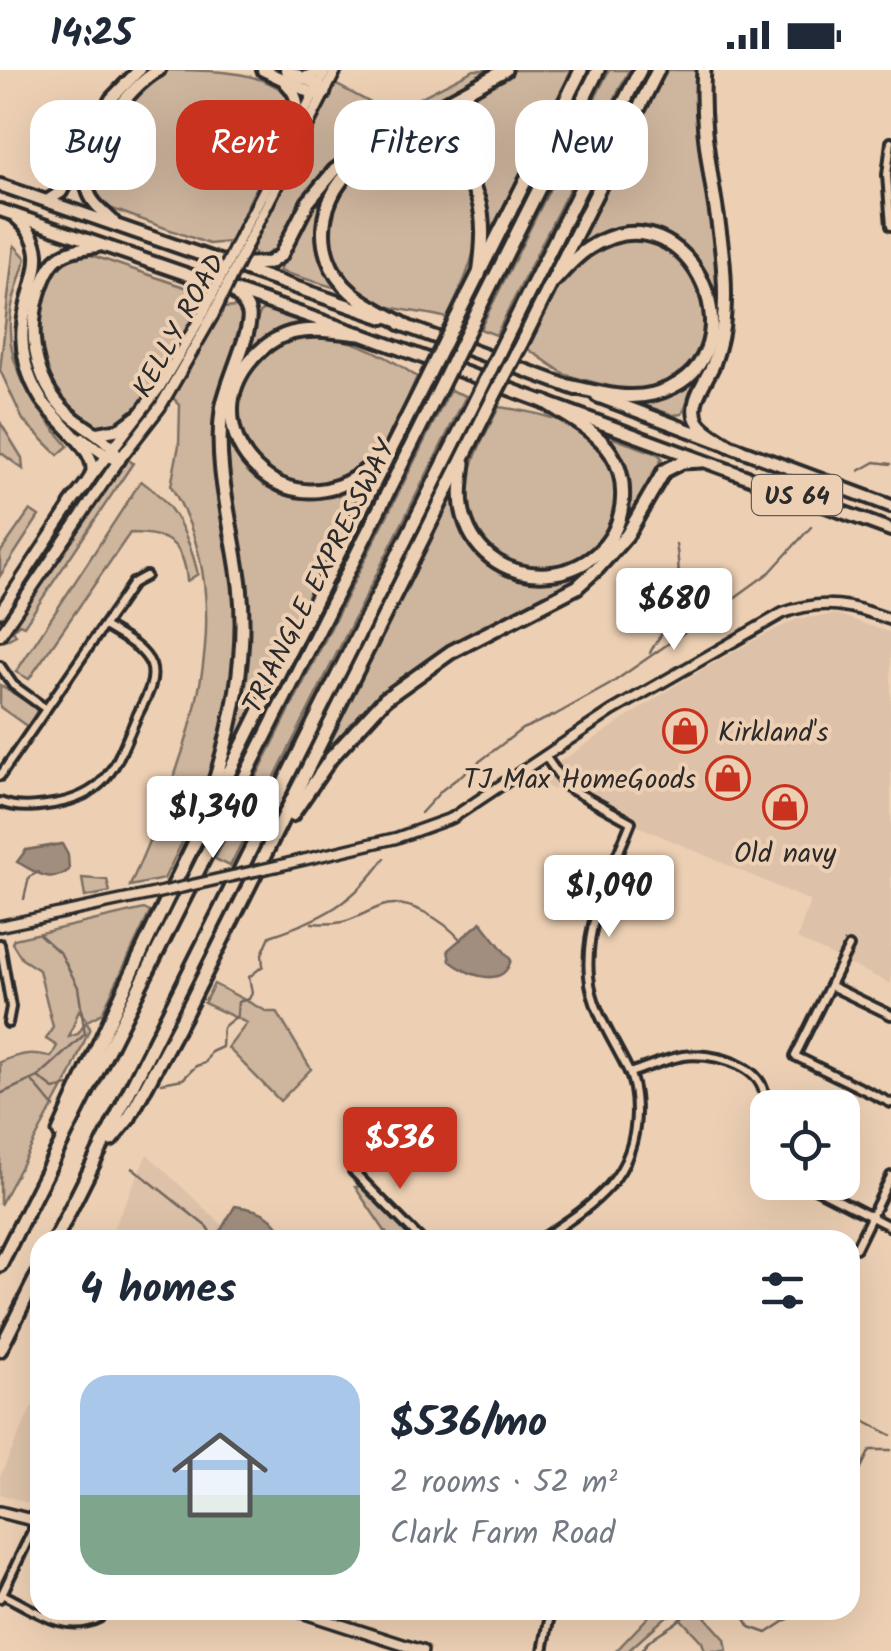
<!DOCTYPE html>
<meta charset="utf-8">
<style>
body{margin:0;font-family:Kalam,sans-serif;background:#f2f2f3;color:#1f2937;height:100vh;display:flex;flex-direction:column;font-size:38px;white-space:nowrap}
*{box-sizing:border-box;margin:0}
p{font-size:32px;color:#747a83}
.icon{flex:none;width:55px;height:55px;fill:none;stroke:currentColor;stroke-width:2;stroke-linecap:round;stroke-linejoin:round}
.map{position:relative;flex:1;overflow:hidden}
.details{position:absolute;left:30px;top:1160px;width:830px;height:390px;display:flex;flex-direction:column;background:#fff;border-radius:30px;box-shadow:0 10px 40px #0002}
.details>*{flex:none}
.hud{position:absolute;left:30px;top:30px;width:832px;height:90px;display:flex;gap:20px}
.buttons{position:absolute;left:750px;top:1020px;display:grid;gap:20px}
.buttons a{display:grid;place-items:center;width:110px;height:110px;border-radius:20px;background:#fff;box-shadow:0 10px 40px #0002;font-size:50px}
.price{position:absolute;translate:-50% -85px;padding:0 22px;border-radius:10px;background:#fff;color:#222;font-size:32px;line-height:65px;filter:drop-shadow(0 2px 5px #0008)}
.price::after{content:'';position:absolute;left:50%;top:60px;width:30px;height:22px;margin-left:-15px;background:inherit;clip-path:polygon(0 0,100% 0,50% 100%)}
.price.current{background:#c8321e;color:#fff}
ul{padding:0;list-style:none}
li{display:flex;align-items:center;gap:30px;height:250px;padding:0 50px}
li+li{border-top:2px solid #e0e1e3}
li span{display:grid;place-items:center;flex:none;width:280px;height:200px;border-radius:30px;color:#555}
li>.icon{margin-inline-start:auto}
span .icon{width:120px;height:120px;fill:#fffc;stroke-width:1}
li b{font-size:42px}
h2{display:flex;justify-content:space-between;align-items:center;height:120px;padding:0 50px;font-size:42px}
.tag{padding:0 35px;border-radius:30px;background:#fff;box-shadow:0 10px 40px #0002;font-size:35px;line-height:90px}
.tag.current{background:#c8321e;color:#fff}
.status{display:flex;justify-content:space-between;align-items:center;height:70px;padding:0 50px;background:#fff;direction:ltr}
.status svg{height:28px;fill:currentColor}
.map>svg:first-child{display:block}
.built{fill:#ddc2a9}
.green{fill:#ceb59e;stroke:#7c7064;stroke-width:2.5}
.water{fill:#a18e7e;stroke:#72665d;stroke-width:2.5}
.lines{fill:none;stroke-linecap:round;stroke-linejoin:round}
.stream{stroke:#72665d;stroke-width:2.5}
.minor-casing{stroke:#2b2b2b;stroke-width:14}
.tertiary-casing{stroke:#2b2b2b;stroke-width:15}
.secondary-casing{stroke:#2b2b2b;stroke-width:16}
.trunk-casing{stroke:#2b2b2b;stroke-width:18}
.motorway-casing{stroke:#2b2b2b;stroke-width:19}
.minor{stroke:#edd0b4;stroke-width:6}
.tertiary{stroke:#edd0b4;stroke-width:8}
.secondary{stroke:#edd0b4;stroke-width:9}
.trunk{stroke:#edd0b4;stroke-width:10}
.motorway{stroke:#edd0b4;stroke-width:11}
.tertiary-bridge-casing{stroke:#2b2b2b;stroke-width:15;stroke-linecap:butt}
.secondary-bridge-casing{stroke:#2b2b2b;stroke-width:16;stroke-linecap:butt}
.motorway-bridge-casing{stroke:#2b2b2b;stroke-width:19;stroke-linecap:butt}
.tertiary-bridge{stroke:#edd0b4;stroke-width:8}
.secondary-bridge{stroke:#edd0b4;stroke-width:9}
.motorway-bridge{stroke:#edd0b4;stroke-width:11}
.labels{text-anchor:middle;stroke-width:8;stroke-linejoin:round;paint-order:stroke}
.shield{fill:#edd0b4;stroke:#655c54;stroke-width:2.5}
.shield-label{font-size:25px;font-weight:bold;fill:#2b2b2b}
.street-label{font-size:28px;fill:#2b2b2b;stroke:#edd0b4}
.poi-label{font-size:28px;fill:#2b2b2b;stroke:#edd0b4;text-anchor:start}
</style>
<div class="status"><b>14:25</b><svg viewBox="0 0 49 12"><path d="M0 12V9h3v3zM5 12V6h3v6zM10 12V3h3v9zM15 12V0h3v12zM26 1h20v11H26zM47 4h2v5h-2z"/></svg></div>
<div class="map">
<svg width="891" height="1581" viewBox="0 0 891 1581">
<rect width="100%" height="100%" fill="#edd0b4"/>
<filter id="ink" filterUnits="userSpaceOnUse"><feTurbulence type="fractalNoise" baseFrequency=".01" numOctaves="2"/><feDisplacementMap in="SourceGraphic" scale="20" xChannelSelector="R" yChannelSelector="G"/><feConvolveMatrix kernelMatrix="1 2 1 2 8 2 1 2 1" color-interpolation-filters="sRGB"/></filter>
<g filter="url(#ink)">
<g class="built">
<polygon points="837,544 891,563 891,914 797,869 810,831 532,710 676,615 758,568 797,549"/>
<polygon points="147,1084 238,1170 108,1170"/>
<polygon points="40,1319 40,1437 0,1424 0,1406"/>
</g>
<g class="green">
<path d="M170,0C210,0 278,0 295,36L230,172L209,174L107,137C101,132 95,128 92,119C84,90 126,28 149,10C155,6 164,3 170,0Z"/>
<polygon points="474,0 497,0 360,75 277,180 268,188 257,188 252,180 333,13 390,43"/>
<path d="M513,0H576L492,169L488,167C492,127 461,86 421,77C405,73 389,78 373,81L371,78L459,33Z"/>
<polygon points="609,0 629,0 496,265 480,259"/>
<path d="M662,0H700C698,80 718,155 721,234H717C701,170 643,141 584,173L580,171L595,135Z"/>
<path d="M399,84C414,87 432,89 444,96C505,130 469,202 447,248C409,238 377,243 346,212C319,185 322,131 350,105C363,93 382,87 399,84Z"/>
<path d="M326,116L329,119C313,151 315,184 335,214L333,217L279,201L302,151Z"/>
<path d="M632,168L668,177L693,199L709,237L705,269L684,303L648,321L631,322L566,305L528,279C544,247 559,195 593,179C604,173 620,171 632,168Z"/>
<path d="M14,175L26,188C21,205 14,223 11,241C3,297 35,336 68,376L58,385L23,350L0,300Z"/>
<path d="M85,183L188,218L201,231C187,258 140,346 115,357C99,363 85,351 75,341C64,331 53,319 47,305C29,266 34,191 85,183Z"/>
<path d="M240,237L245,252L219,331L238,548L231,637L210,716L164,809L130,816C183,692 248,545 171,416L179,375L180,335L171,326L221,238Z"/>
<polygon points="263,239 303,253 237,297 260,243"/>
<path d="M305,264C352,268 379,280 417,307C404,333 394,369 373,389C298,459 194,372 254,295C269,276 282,269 305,264Z"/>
<polygon points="701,295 705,297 682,344 673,345 641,334 680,317"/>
<polygon points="450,320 466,326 230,796 215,789"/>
<path d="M499,337C543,343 597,354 613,400C626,436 607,489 566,498C520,509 468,481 467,431C465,398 485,365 499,337Z"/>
<polygon points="0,352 22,388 23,399 0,382"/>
<path d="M225,352H228C240,411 307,447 361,412L365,414L355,442L230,691L227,689C243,629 248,568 244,505C240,454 226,404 225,352Z"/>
<polygon points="613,368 658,384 662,388 637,439 618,469 628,433 620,390 611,372"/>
<polygon points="127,389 133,393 24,556 19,554 13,560 16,565 3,572"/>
<path d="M141,411C175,433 189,467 198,504L187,511C184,473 168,463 130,463L29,609L16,602Z"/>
<path d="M454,417L457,419C458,429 458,441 461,451C477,505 539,521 585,498L588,501C546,540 486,556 438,585C394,611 360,646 328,685L324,683L332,660Z"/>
<polygon points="30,440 39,446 0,506 0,483"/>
<polygon points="0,615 34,636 37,642 28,657 0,637"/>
<polygon points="82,808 107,810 110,822 85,827"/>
<path d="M144,839L150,842L102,943L87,951L79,940L69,967L78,964L86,952L90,958L71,1003L0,1135V992C20,984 30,981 51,987L57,976L46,969L53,957L39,900L22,889L12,873L14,869Z"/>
<polygon points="214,914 268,942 277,942 311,999 280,1031 228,978 247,953 204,933"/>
<polygon points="362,1116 413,1170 391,1170 355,1117"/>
<polygon points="655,1540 699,1540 725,1569 727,1581 705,1581 702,1572 678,1546 668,1545 628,1581 616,1581"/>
</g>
<g class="water">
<path d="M62,774L68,785L69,800C50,815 35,801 17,792L26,780Z"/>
<path d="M481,852L511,890C503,920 466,904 450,891L448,880Z"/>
<path d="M235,1136C262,1140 274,1144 286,1170H215Z"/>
</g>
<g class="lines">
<g class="stream">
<polyline points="859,401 875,392 891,394"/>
<path d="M650,583C656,570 666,560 671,548C680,526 680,496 676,474"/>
<polyline points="421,743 442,720 522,659 555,645 609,615 734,528 770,502 811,457"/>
<polyline points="24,829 29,807 39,802"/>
<path d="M312,853C349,856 350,848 382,836C408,827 444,851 461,870"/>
<polyline points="38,1007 85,964 78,917 61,884 39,864"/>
<polyline points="33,1012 54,1037"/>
<path d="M162,1013L183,1009L196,996L205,993L211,982L222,977C224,953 217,962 237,946L238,932L249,929L252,923L249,907L263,896L262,884L270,866C322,849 353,833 385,788"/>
<polyline points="0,1024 38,1007 54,1019 68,1016"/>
<polyline points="133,1098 207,1157 215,1170"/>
<polyline points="850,1344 891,1365"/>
<polyline points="850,1404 860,1400 870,1380 891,1380"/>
<polyline points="740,1540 750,1557 767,1563 802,1540"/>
<path d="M641,1581C652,1562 676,1558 690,1540"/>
</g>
<g class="minor-casing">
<g id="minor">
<polyline points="891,72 887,105 891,156"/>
<polyline points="0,596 13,615 46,639"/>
<polyline points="0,706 133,513 146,506"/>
<path d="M0,732C18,739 34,737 53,734C110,725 116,693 137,646C144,631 157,612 151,595C144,577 120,566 104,556"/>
<polyline points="0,874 11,937 8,953"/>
<polyline points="849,877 795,986 891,1033"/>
<polyline points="831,916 891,945"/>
<path d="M630,1003C647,997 666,989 683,986C709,982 758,993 764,1023C768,1043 762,1066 762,1086L768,1094"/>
<polyline points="353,1101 421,1170"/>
<polyline points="803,1112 891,1157"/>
<path d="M540,1170C591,1136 635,1110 636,1043C636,1028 634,1011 627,998C613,969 592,940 589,906C584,852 612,801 631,752L567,717L545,686"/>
<polyline points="856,1178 891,1106"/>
<path d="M2,1524C33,1539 65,1565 99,1548"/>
<polyline points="0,1528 37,1451"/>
<polyline points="543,1581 551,1540"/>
</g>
</g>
<g class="tertiary-casing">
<g id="tertiary">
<path d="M277,796L396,768L452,748L612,641L783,543C823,528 853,535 891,550"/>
<polyline points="0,856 157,823"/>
</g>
</g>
<g class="secondary-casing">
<g id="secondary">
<polyline points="241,165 326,0"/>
<polyline points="250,168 336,0"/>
<polyline points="91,407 159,318 204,242"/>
<polyline points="0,542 73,431"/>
<polyline points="0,565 119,390 160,337 213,245"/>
<polyline points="0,1442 40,1452"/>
<polyline points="295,1540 422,1581"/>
</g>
</g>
<g class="trunk-casing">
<g id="trunk">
<polyline points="263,0 314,24 324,24 319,15 286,0"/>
<polyline points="304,8 323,0"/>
<path d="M285,12C304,31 297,44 290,68"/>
<polyline points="0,115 384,248"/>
<polyline points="47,131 61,122 111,29 139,0"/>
<polyline points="0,140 360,264 891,460"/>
<path d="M17,148C56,183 27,212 23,255C20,280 27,307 41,329C52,347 98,380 92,403C89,413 76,426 70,435"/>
<path d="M113,151C104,142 91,133 88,120C78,84 128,16 159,0"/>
<path d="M98,176C61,180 50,187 39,224C26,269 37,320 75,349C92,362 111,370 119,390"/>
<polyline points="400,254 576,319"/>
<polyline points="597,326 891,436"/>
<polyline points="97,363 120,359 136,347"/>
<polyline points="83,369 107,386 119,390"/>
</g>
</g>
<g class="motorway-casing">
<g id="motorway">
<path d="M704,0C697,82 729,161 724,243C723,261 719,278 713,295C706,311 687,334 698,352C704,362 719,369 728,375"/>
<polyline points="233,195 269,193 281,185 308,132 334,101 368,75 505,0"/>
<path d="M550,215C563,202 574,187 589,178C692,111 770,294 653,324C625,331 596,322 569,316"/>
<polyline points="456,249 581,0"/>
<path d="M405,255C388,245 368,236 352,223C304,182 320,109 375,84C390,78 406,79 420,83C487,99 487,147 479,205"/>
<polyline points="471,255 598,0"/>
<path d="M360,264C338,262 313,257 291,263C273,268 259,280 248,294C189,371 301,480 384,382"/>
<polyline points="506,268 640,0"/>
<polyline points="521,274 658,0"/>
<path d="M464,393C462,410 459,429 464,446C487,530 611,520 622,435C624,417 621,398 611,383C596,360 568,347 545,332"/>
<path d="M210,727C232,658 248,588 240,515C233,458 214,397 222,340C225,315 252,263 249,244C247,234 239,227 232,220"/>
<polyline points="292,745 331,688 385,629 451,582 577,517 598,498 627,465 664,401 682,392 702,391"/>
<path d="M59,1062C172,808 300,561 425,312"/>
<polyline points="111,1070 129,1048 185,944 489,336"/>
<polyline points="55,1170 475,331"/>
<polyline points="0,1195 440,318"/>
<polyline points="0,1280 40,1200"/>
</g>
</g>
<use href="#minor" class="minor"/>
<use href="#tertiary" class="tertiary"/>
<use href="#secondary" class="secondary"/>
<use href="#trunk" class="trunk"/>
<use href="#motorway" class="motorway"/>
<g class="tertiary-bridge-casing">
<polyline id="tertiary-bridge" points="157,823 277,796"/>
</g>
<g class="secondary-bridge-casing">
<g id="secondary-bridge">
<polyline points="204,242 241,165"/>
<polyline points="213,245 250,168"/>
</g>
</g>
<g class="motorway-bridge-casing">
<g id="motorway-bridge">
<polyline points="425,312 456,249"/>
<polyline points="440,318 471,255"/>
<polyline points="475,331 506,268"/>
<polyline points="489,336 521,274"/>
</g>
</g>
<use href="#tertiary-bridge" class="tertiary-bridge"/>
<use href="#secondary-bridge" class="secondary-bridge"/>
<use href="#motorway-bridge" class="motorway-bridge"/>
</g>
</g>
<defs>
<g id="shop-ring" transform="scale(2.25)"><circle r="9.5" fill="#edd0b4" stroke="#c8321e" stroke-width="1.5"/><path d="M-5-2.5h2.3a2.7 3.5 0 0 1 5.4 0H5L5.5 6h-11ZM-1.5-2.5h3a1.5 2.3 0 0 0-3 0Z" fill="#c8321e"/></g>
</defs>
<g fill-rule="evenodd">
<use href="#shop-ring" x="685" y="661"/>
<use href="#shop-ring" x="728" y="708"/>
<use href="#shop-ring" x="785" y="737"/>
</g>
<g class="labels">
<rect class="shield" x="752" y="405" width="90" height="40" rx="8"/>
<g class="shield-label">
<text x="797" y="434">US 64</text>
</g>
<g class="street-label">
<text transform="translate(178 255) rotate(-61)" y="10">KELLY ROAD</text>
<text transform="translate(318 506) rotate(-63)" y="10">TRIANGLE EXPRESSWAY</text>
</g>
<g class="poi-label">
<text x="718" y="671">Kirkland's</text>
<text x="696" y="718" text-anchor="end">TJ Max HomeGoods</text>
<text x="785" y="792" text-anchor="middle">Old navy</text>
</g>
</g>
</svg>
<div class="buttons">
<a><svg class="icon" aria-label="locate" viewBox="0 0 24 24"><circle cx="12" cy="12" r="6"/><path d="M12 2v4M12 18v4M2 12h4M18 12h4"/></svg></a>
</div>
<b class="price" style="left:674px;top:583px">$680</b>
<b class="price" style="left:213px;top:791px">$1,340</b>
<b class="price" style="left:609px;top:870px">$1,090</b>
<b class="price current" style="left:400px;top:1122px">$536</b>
<div class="hud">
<a class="tag">Buy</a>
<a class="tag current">Rent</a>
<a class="tag">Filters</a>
<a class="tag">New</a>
</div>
<section class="details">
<h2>4 homes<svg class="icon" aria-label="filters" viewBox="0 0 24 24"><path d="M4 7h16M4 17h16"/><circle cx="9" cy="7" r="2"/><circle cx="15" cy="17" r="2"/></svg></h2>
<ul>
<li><span style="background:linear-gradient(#a9c7e8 60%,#7fa58c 0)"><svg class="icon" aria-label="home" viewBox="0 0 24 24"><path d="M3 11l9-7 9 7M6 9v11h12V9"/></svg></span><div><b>$536/mo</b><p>2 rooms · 52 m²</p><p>Clark Farm Road</p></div></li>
</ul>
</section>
</div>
